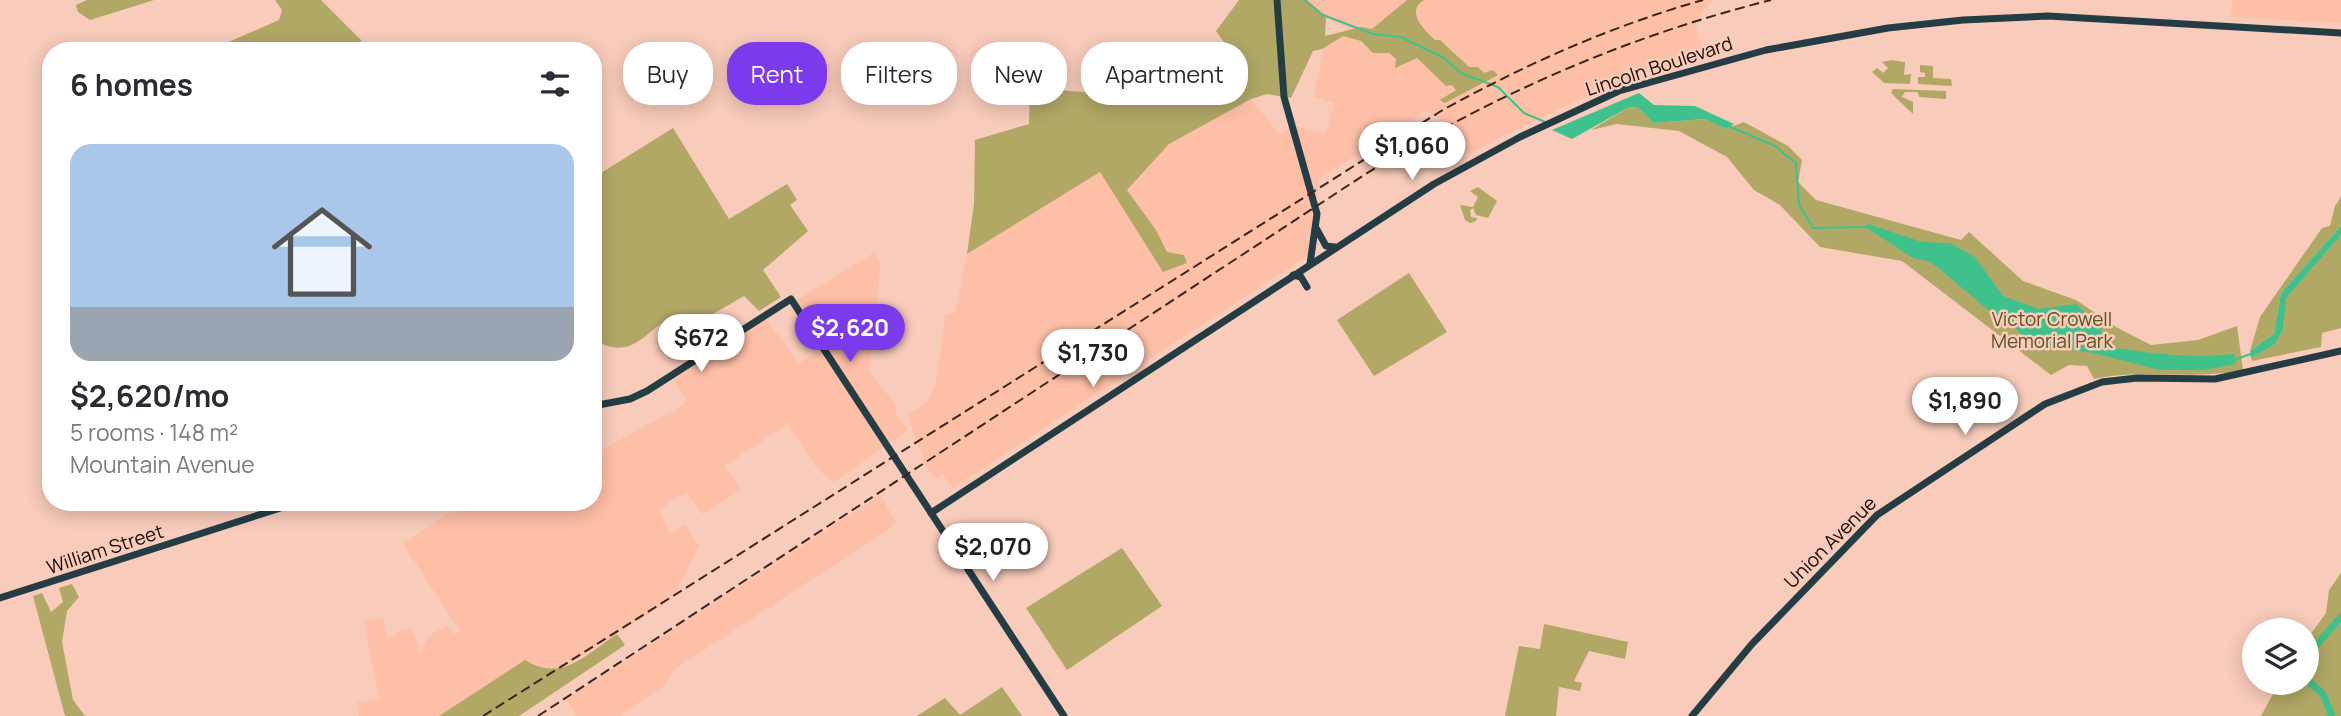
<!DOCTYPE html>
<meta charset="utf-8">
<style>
body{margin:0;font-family:Manrope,sans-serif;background:#f7f7f7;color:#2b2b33;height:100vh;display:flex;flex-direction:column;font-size:26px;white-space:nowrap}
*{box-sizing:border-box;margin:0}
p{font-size:23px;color:#7c7c81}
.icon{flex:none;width:38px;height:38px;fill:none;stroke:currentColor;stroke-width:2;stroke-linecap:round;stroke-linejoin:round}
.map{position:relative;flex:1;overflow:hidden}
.drawer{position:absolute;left:42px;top:42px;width:560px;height:469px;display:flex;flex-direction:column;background:#fff;border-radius:28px;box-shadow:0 4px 18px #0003}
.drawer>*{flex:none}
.top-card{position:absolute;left:623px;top:42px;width:665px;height:63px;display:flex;gap:14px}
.tools{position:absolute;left:2242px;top:618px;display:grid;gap:14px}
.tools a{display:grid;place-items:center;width:77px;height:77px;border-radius:50%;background:#fff;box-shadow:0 4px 18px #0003;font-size:35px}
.price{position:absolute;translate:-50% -60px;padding:0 16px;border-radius:24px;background:#fff;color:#222;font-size:23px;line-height:46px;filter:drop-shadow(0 2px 4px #0008)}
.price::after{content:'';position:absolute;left:50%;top:42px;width:21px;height:16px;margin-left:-10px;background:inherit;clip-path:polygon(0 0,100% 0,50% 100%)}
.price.current{background:#7c3aed;color:#fff}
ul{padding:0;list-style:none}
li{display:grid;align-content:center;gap:14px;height:371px;padding:0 28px}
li+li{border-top:2px solid #e1e1e2}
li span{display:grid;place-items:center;height:217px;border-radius:21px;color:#555}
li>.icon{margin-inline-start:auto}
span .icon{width:126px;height:126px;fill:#fffc;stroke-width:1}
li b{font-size:30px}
h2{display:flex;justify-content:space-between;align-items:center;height:84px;padding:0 28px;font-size:30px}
.chip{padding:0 24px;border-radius:28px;background:#fff;box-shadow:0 4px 18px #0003;font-size:24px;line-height:63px}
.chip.current{background:#7c3aed;color:#fff}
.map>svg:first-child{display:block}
.built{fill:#febfa7}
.green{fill:#b1a866}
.water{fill:#3fc18b}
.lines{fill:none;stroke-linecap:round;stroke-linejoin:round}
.stream{stroke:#3fc18b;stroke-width:2}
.river{stroke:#3fc18b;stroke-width:7}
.major{stroke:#243d45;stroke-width:7}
.rail{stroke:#3b251d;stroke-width:2;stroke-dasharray:10 5;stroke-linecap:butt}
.labels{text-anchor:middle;stroke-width:5;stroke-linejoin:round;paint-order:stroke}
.street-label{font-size:19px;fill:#1c0a04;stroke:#f8cbba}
.park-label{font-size:19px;fill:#595323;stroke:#f8cbba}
</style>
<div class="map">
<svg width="2341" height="716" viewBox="0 0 2341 716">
<rect width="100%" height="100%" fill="#f8cbba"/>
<g class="built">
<polygon points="1305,0 1712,0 1695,22 1704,56 1618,82 1500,137 1468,155 1450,125 1426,111 1319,179 1310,254 952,488 943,475 935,479 926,466 907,414 927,403 936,383 945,315 955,313 967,254 1100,172 1163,271 1187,263 1184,255 1167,252 1156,230 1126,190 1169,144 1251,99 1279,134 1295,126 1326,134 1334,103 1314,97 1324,45 1344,34 1348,28 1326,18"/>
<polygon points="2232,0 2341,0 2341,23 2231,17"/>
<polygon points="875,252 881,262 869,371 895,404 897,416 908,430 834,482 817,469 788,424 725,466 740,489 702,514 686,492 659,510 670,534 686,524 699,546 672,599 560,670 541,671 524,661 439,716 359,716 356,703 379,698 364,622 384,618 387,641 401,629 412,629 421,653 427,637 446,626 454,634 460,631 403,544 466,502 593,502 593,455 681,406 687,400 674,380 704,358 766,319 799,363 827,346 797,300"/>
<polygon points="880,495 897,523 674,670 664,686 618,716 576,716 566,699"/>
</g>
<g class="green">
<polygon points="87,0 154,0 90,20 78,12 76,5"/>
<polygon points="275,0 321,0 362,41 336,51 223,51 224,44 279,20 282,10"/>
<path d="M1239,0H1305L1326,18L1325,36L1361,27L1372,29L1407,0H1424C1405,12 1424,29 1435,40H1440L1469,67H1478L1484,73L1493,70L1498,75L1445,103L1440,100L1456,90L1452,85L1446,86L1417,58L1395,68L1396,59L1389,53H1373L1361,41L1343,36L1322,49L1313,51L1291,98L1267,94L1251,99L1169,144L1127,190L1156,230L1167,252L1184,255L1187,263L1163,272L1100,172L967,254L974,204L975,140L1029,124L1030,88L1123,95L1178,65L1205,94L1241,65L1216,31Z"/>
<polygon points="1891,60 1905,62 1904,75 1911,74 1910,84 1884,83 1872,72 1877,68 1883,73 1888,68 1882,62"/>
<polygon points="1920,65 1933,66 1933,78 1951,79 1952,86 1918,84 1918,77 1925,77 1925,73 1920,72"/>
<polygon points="1893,89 1946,91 1946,99 1919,97 1918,92 1905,92 1902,97 1913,102 1913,114 1891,93"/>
<path d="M1629,107L1639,108L1653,123L1705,119L1726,129L1744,122L1788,146L1802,160L1798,182L1816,200L1961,240L1969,232L2023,281L2076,300L2116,327L2151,345L2198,340L2237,326L2243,370C2191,381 2142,368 2094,379L2087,366L2069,365L2051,375L1902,261L1820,247L1780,205L1754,190L1727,157L1679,131L1617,124L1591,130Z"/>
<path d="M673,128L729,219L787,184L797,200L790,205L808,231L763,270L781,297L759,311L744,296L708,317L721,336L697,352L682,334L674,338L662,323C640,339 630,355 602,344L593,356V178Z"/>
<polygon points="1478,187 1497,201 1488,218 1476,215 1473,208 1470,210 1471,217 1477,218 1476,221 1470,223 1465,220 1460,205 1473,207 1478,197 1470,191"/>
<polygon points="2341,197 2341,226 2281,293 2274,334 2250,351 2260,317 2322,228 2330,226 2335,206"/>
<polygon points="2341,235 2341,328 2322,333 2321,347 2252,361 2251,358 2275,344 2283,330 2285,298"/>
<polygon points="1409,273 1447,332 1374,376 1337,320"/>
<polygon points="1122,548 1162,606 1067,670 1026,608"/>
<polygon points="2341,573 2341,716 2261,716 2279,683 2306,682 2307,639 2326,613 2329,590"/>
<polygon points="72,584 79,597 67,611 62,642 73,700 85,716 65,716 33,596 42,593 51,612 63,602 59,588"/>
<polygon points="1544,624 1628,642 1625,659 1589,651 1574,681 1582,683 1580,691 1559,687 1556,716 1505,716 1519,646 1540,649"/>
<path d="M617,634L625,645L519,716H439L525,660C562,683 585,655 617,634Z"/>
<polygon points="1002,687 1022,716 917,716 945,698 960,715"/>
</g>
<g class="water">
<polygon points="1639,93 1654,105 1695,106 1734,124 1726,129 1705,119 1653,123 1639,108 1629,107 1572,139 1552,130"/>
<path d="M1868,224L1922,242L1950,243L1975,257L2003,296L2039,309L2076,304L2102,328L2099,345C2144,353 2188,359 2234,354L2236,364L2203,370H2160L2093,353L2043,345L2022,335L2003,315L1991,312L1931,262L1913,258L1867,228Z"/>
<polygon points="2341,226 2341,235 2286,298 2283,330 2275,344 2251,358 2250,351 2274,334 2281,293"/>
</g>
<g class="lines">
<g class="stream">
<polyline points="1305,0 1323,15 1373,34 1401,37 1444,58 1461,73 1498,87 1524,113 1545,122"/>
<polyline points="1728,126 1775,146 1796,163 1799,204 1813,228 1868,227"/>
<polyline points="2233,360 2251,354"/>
</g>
<g class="river">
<polyline points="2306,657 2341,617"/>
<polyline points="2306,679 2323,694 2332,716"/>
</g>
<g class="major">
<polyline points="1277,0 1284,97 1317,214 1310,264"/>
<polyline points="1316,228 1326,246 1335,247"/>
<polyline points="1293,275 1301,277 1307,287"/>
<polyline points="593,406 630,399 647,391 791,299 1064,716"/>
<polyline points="931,513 1434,184 1520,137 1619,91 1766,50 1888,28 1963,20 2048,16 2341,33"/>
<polyline points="0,598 299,502"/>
<polyline points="1692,716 1752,644 1877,515 2045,404 2102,382 2137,378 2215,379 2341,351"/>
</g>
<g class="rail">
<path d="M483,716L1441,111C1524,65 1611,26 1703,0"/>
<path d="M538,716L1364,175C1492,95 1625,37 1771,0"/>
</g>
</g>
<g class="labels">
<g class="street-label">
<text transform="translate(1659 66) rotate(-18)" y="7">Lincoln Boulevard</text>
<text transform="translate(1830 542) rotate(-45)" y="7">Union Avenue</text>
<text transform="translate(105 549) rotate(-18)" y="7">William Street</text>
</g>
<g class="park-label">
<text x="2052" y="326">Victor Crowell<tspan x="2052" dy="22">Memorial Park</tspan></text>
</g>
</g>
</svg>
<div class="tools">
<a><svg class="icon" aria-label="layers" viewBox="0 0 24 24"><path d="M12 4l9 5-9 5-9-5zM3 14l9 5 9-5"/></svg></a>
</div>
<b class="price" style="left:1412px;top:182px">$1,060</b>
<b class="price current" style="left:850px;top:364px">$2,620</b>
<b class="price" style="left:701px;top:374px">$672</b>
<b class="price" style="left:1093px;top:389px">$1,730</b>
<b class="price" style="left:1965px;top:437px">$1,890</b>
<b class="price" style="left:993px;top:583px">$2,070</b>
<div class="top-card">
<a class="chip">Buy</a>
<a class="chip current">Rent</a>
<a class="chip">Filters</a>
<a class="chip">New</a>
<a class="chip">Apartment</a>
</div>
<section class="drawer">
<h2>6 homes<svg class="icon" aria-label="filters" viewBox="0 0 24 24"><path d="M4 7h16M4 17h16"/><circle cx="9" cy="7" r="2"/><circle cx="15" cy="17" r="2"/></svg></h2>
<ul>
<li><span style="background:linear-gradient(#a9c7e8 75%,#9aa5b1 0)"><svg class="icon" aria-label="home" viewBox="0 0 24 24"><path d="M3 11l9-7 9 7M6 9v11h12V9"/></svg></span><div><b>$2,620/mo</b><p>5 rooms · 148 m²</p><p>Mountain Avenue</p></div></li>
</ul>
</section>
</div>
